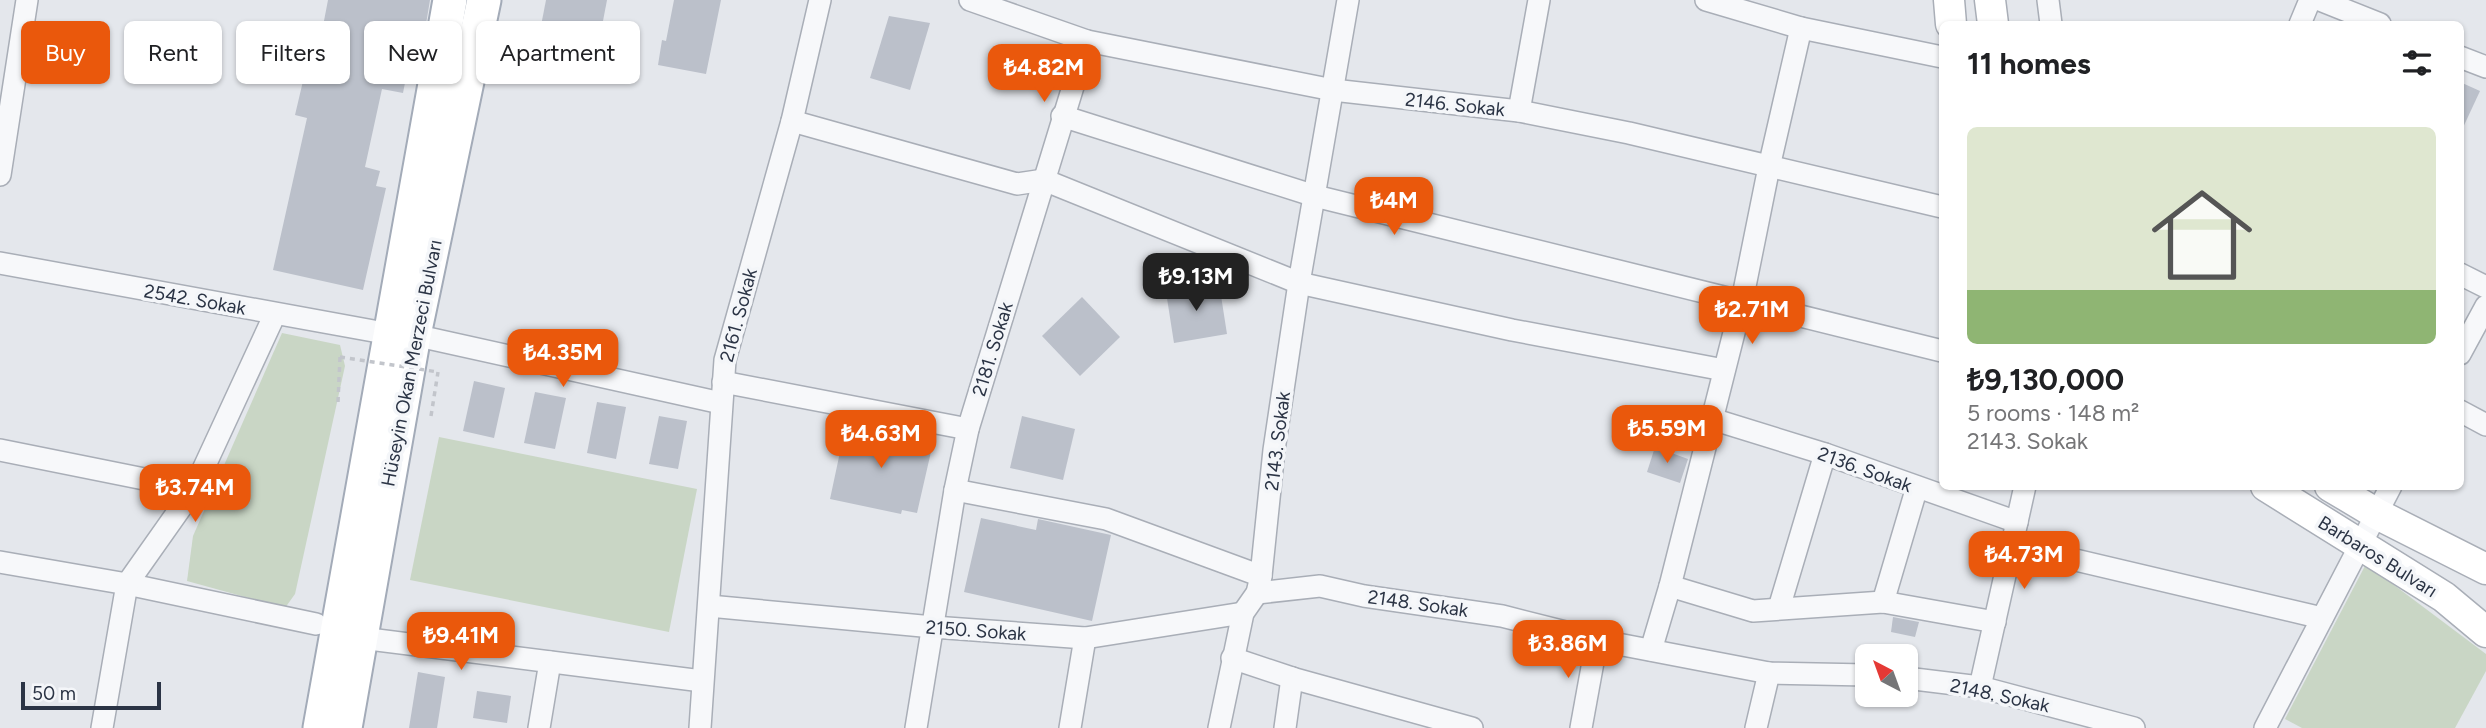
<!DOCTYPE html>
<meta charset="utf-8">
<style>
body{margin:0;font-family:Figtree,sans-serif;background:#f6f6f6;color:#202124;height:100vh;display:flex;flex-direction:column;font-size:26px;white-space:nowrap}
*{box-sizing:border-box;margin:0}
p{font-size:23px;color:#757577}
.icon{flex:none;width:38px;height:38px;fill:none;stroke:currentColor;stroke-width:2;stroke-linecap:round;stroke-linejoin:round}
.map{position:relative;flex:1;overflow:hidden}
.sheet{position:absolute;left:1939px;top:21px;width:525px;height:469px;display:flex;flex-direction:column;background:#fff;border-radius:10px;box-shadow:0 2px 5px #0004}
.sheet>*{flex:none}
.guide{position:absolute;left:21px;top:21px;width:665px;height:63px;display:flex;gap:14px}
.needle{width:46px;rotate:319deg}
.controls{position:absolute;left:1855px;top:644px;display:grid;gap:14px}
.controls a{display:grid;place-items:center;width:63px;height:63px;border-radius:10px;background:#fff;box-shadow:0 2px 5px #0004;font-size:35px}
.scale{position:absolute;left:21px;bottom:18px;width:140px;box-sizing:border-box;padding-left:7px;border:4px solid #2b3445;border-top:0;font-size:19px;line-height:24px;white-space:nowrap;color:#2b3445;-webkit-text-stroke:5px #f4f6f9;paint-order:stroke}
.price{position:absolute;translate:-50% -60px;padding:0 16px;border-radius:14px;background:#ea580c;color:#fff;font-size:23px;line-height:46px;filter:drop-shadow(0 2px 4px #0008)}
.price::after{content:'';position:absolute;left:50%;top:42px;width:21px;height:16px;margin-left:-10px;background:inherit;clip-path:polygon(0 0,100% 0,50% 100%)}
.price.on{background:#222;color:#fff}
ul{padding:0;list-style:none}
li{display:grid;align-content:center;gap:14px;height:371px;padding:0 28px}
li+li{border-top:2px solid #e0e0e0}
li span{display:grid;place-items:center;height:217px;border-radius:10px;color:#555}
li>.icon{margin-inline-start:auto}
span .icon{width:126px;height:126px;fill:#fffc;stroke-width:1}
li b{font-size:30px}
h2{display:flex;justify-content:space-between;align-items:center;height:84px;padding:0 28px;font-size:30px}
.pill{padding:0 24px;border-radius:10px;background:#fff;box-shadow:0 2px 5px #0004;font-size:24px;line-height:63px}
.pill.on{background:#ea580c;color:#fff}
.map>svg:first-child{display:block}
.green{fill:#c9d6c5}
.building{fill:#bbc0ca}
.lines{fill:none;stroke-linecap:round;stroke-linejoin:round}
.street-casing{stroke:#a9aeb7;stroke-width:24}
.secondary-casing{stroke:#a9aeb7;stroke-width:33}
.primary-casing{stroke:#a3abb8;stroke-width:37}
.path{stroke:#c2c5cb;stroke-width:3.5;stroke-dasharray:5 5;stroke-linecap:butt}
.street{stroke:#f7f8fa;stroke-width:21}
.secondary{stroke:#fff;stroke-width:30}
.primary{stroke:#fff;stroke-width:33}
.path-bridge{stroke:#c2c5cb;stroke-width:3.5;stroke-dasharray:5 5;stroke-linecap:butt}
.labels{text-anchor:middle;stroke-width:7;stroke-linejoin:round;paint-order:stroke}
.street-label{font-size:19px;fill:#2b3445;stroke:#f4f6f9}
</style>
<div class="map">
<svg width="2486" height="728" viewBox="0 0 2486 728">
<rect width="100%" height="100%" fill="#e4e7ec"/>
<g class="green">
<polygon points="282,333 340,345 345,366 295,594 285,608 187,581 193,536"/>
<polygon points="439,437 697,489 669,632 410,580"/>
<polygon points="2366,564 2486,654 2486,671 2455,728 2302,728 2285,719"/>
</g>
<g class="building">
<polygon points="328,0 430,0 420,60 411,52 403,93 382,89 365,167 380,171 376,186 386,188 363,290 273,270 307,118 295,115 303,81 292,79 308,63 310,50 318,52"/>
<polygon points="546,0 607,0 593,73 534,62"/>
<polygon points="674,0 721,0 706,74 658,65 662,40 666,41"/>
<polygon points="889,16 930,23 910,90 870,78"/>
<polygon points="2460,82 2480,91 2460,134"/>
<polygon points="1219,283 1227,334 1174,343 1166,292"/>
<polygon points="1082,297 1120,337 1080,376 1042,336"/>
<polygon points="474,381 505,388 494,438 463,431"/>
<polygon points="535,392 566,398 555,449 524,443"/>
<polygon points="597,402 626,407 616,459 587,453"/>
<polygon points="659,416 687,421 678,469 649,464"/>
<polygon points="1022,416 1075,429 1063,480 1010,468"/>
<polygon points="846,424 933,443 917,513 902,510 901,514 830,499"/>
<polygon points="1655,447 1688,459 1680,483 1647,472"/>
<polygon points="981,518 1036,530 1038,519 1111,535 1092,621 964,592"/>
<polygon points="1893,617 1919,622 1915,637 1891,632"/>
<polygon points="418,672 445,677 437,728 409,728"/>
<polygon points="477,691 511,696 507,723 473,718"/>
</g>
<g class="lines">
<g class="street-casing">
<g id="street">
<polyline points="970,0 1087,41 1333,90 1519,111 1629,133 1942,207"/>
<polyline points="1706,0 1801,28 1942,57"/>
<polyline points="2048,0 2051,24"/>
<polyline points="2320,0 2380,24"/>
<polyline points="2300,24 2310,0"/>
<polyline points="2460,57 2486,67"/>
<polyline points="1519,111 1539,0"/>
<polyline points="1062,116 1315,196 1942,351"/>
<polyline points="792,121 1017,184 1044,180 1299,283 1512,330 1724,370"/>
<polyline points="0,175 27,0"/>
<polyline points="0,263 390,334"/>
<polyline points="2460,274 2486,287"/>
<polyline points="414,335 721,403"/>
<polyline points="2460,354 2486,306"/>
<polyline points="723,382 968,429"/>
<polyline points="2460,411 2486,425"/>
<polyline points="1712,419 1825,454 2017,522"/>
<polyline points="0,450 194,489"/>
<polyline points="955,490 1106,519 1261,576"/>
<polyline points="2012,545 2322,618"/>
<polyline points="0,562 127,584 316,624"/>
<polyline points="1670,586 1753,611 1883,602 1995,622"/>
<polyline points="1257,593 1320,586 1364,596 1502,616 1597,640 1769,673 1867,675"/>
<polyline points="1883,602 1917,487"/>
<polyline points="709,606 933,627 1085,638 1243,613"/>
<polyline points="1779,608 1825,454"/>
<polyline points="377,640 702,681"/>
<polyline points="1651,650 1670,586 1742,301 1769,167 1801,28"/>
<polyline points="1232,658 1292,678 1472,728"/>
<polyline points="1906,678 1980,687 2134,728"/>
<polyline points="1980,687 2025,486"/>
<polyline points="102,728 127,584 194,489 275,314"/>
<polyline points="539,728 550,662"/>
<polyline points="700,728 725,360 792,121 820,0"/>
<polyline points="916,728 955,490 968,429 1087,41"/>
<polyline points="1070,728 1085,638"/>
<polyline points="1219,728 1243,613 1257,593 1261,576 1274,450 1299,283 1348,0"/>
<polyline points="1285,728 1292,678"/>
<polyline points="1581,728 1597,640"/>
<polyline points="1756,728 1769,673"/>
<polyline points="2265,728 2391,486"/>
</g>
</g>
<g class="secondary-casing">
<g id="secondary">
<polyline points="1949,0 1951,24"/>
<polyline points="1990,0 1993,24"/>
<polyline points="2266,486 2444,597 2486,632"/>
<polyline points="2330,486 2377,514 2486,569"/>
</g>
</g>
<g class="primary-casing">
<g id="primary">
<polyline points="320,728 450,0"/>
<polyline points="345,728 414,335 484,0"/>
</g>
</g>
<g class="path">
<polyline points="338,402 340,357"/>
<polyline points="431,416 438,372"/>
</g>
<use href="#street" class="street"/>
<use href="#secondary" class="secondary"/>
<use href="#primary" class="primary"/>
<polyline class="path-bridge" points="340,357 438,372"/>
</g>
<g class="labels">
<g class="street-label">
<text transform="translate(1455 104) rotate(6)" y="7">2146. Sokak</text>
<text transform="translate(195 299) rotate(10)" y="7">2542. Sokak</text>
<text transform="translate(738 315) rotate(-75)" y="7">2161. Sokak</text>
<text transform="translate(992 349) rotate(-73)" y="7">2181. Sokak</text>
<text transform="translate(411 363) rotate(-79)" y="7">Hüseyin Okan Merzeci Bulvarı</text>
<text transform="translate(1277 441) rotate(-83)" y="7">2143. Sokak</text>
<text transform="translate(1865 469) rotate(20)" y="7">2136. Sokak</text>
<text transform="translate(2378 556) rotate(32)" y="7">Barbaros Bulvarı</text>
<text transform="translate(1418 603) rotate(8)" y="7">2148. Sokak</text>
<text transform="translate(976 630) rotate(4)" y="7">2150. Sokak</text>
<text transform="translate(2000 695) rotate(12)" y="7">2148. Sokak</text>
</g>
</g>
</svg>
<div class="controls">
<a><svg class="needle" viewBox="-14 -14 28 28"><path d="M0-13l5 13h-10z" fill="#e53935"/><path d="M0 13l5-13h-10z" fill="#757577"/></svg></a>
</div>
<div class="scale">50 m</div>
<b class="price" style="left:1044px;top:104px">₺4.82M</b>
<b class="price" style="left:1394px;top:237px">₺4M</b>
<b class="price on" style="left:1196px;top:313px">₺9.13M</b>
<b class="price" style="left:1752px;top:346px">₺2.71M</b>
<b class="price" style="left:563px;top:389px">₺4.35M</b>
<b class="price" style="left:1667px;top:465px">₺5.59M</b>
<b class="price" style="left:881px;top:470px">₺4.63M</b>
<b class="price" style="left:195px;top:524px">₺3.74M</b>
<b class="price" style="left:2024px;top:591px">₺4.73M</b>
<b class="price" style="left:461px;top:672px">₺9.41M</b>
<b class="price" style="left:1568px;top:680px">₺3.86M</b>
<div class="guide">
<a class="pill on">Buy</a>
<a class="pill">Rent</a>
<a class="pill">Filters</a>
<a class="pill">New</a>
<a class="pill">Apartment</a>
</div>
<section class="sheet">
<h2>11 homes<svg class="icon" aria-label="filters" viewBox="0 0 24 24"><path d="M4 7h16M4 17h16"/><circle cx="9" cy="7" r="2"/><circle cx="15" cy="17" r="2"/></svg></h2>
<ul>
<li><span style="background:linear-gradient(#dfe7d0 75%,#8fb573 0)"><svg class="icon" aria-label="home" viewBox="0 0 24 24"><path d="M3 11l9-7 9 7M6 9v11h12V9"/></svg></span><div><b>₺9,130,000</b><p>5 rooms · 148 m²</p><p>2143. Sokak</p></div></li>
</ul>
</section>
</div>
